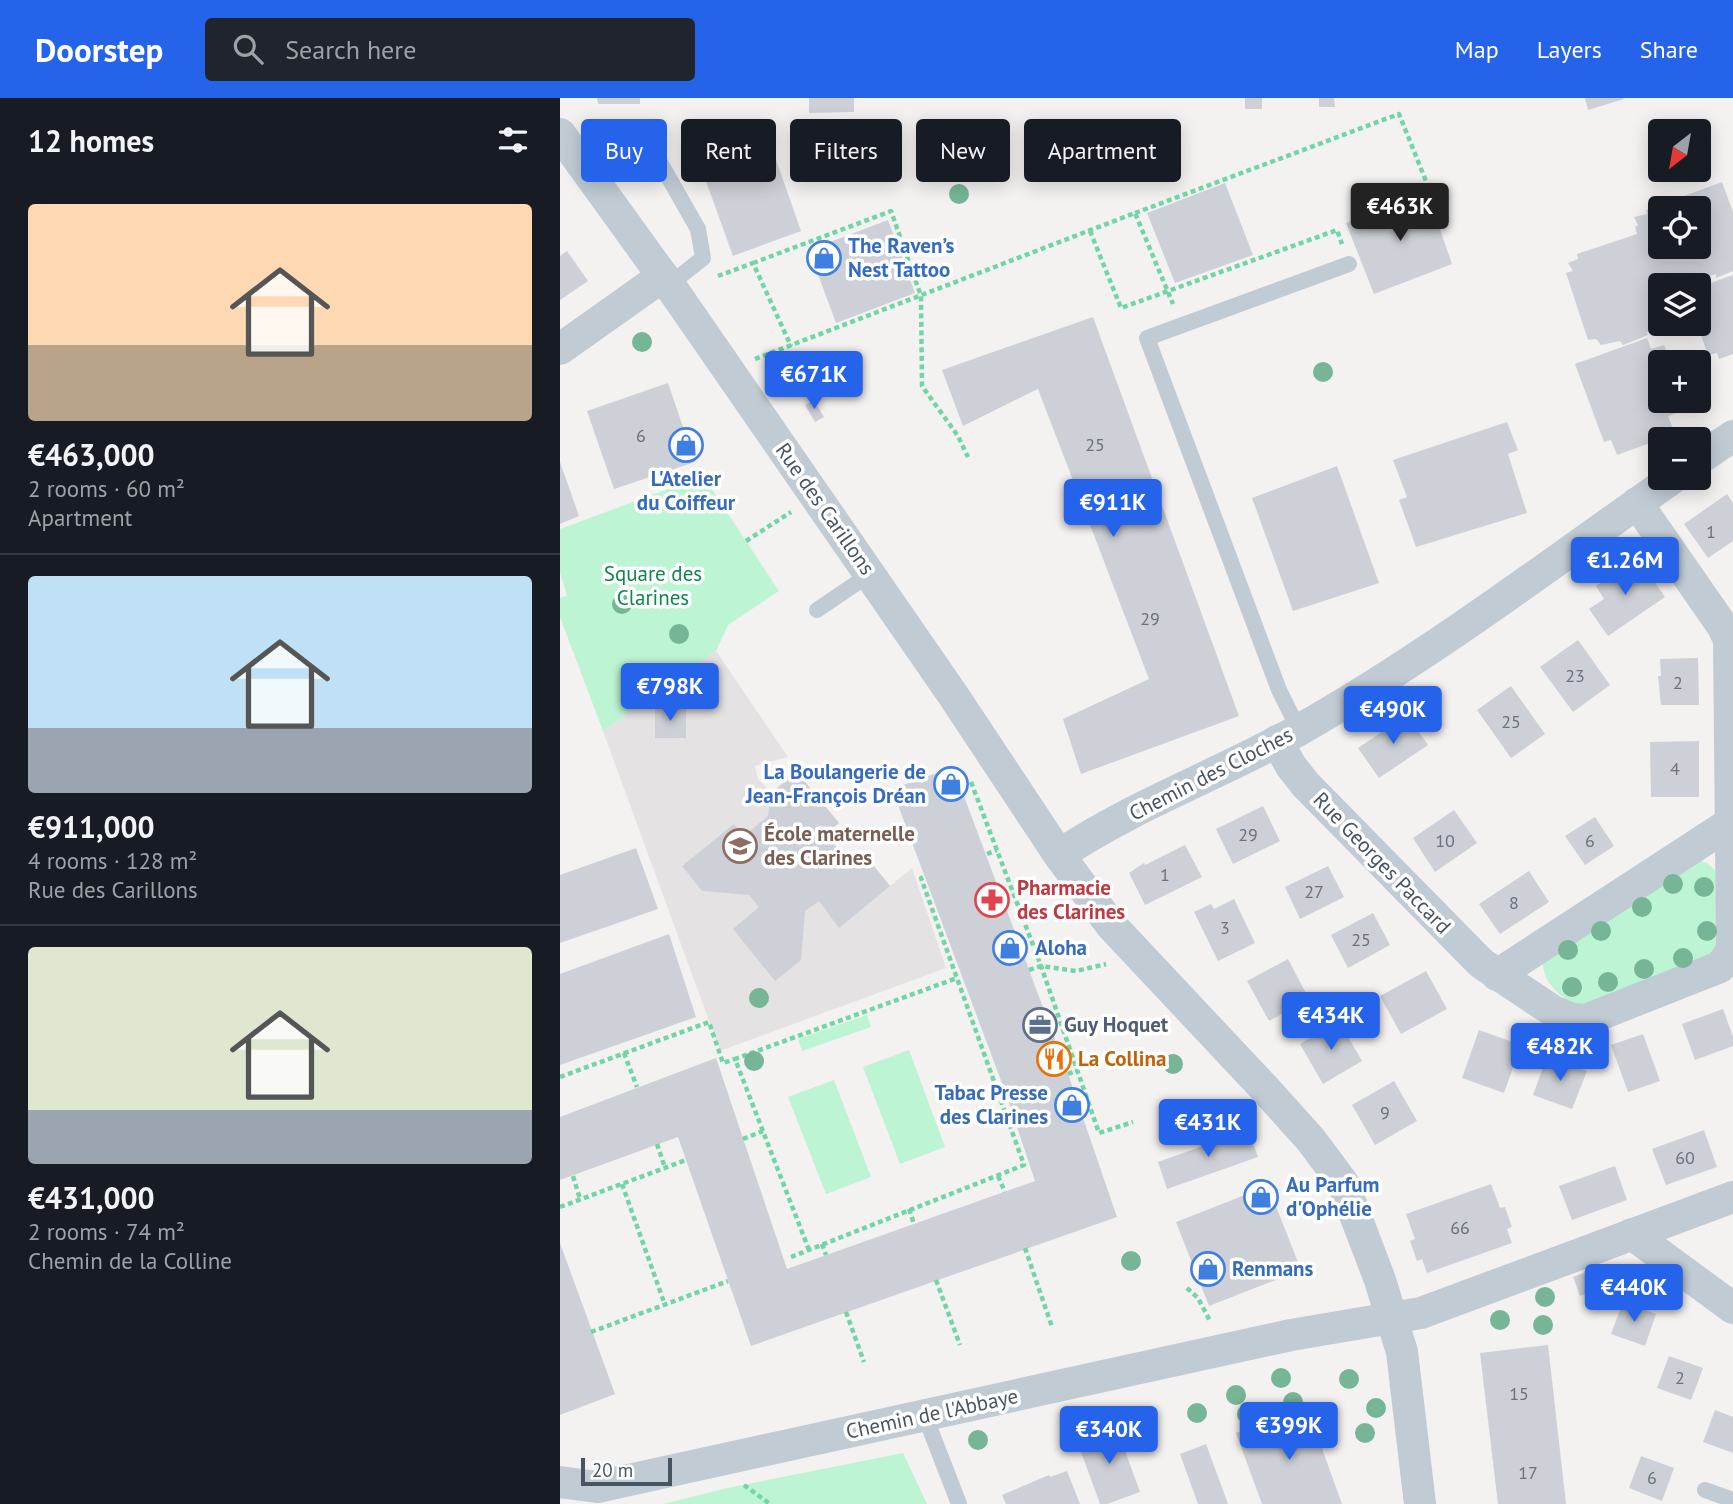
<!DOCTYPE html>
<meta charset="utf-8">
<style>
body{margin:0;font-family:"PT Sans",sans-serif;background:#20242c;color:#f1f3f6;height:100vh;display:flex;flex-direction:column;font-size:26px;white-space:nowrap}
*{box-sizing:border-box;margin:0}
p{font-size:23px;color:#9ea1a6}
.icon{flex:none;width:38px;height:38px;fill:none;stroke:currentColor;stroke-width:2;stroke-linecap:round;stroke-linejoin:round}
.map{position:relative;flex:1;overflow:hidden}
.panel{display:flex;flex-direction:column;background:#171b24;width:560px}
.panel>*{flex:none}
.top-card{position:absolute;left:21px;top:21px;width:665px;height:63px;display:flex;gap:14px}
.needle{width:46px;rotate:211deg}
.tools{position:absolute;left:1088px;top:21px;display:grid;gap:14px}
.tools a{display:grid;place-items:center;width:63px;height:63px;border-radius:7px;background:#171b24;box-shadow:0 4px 18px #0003;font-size:35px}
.scale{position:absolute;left:21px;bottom:18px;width:91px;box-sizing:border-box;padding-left:7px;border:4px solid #475461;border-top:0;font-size:19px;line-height:24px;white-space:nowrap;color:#475461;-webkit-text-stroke:5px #fff;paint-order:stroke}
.price{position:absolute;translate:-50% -60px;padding:0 16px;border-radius:7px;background:#2563eb;color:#fff;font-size:23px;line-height:46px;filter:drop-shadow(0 2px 4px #0008)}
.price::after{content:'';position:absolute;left:50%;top:42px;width:21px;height:16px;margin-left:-10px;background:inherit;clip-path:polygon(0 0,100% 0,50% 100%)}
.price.current{background:#222;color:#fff}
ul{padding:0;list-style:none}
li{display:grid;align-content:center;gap:14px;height:371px;padding:0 28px}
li+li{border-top:2px solid #363941}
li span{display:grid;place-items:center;height:217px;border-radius:7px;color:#555}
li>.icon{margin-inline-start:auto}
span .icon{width:126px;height:126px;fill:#fffc;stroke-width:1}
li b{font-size:30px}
h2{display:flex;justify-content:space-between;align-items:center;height:84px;padding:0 28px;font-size:30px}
.tag{padding:0 24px;border-radius:7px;background:#171b24;box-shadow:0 4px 18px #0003;font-size:24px;line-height:63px}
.tag.current{background:#2563eb;color:#fff}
header{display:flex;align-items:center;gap:42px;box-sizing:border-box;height:98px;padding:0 35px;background:#2563eb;color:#fff}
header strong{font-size:33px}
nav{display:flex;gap:38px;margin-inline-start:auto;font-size:24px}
.search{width:490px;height:63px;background:#20242c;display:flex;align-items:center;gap:18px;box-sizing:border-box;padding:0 24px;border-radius:7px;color:#9ea1a6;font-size:26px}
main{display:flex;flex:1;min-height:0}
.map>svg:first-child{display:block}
.education{fill:#e5e2e3}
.green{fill:#bdf4d3}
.building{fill:#cdd0d6;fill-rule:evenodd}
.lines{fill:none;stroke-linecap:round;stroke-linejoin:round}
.path{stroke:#71d6a6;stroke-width:4.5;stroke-dasharray:5 3.5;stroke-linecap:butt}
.lane{stroke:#c1cbd4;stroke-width:16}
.street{stroke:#c1cbd4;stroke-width:32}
.tree{fill:#76b696}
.labels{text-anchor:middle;stroke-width:7;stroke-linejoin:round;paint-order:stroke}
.number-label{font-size:18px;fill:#68737e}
.shop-label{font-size:21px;font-weight:bold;fill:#366cbe;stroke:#fff;text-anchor:start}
.street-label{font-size:21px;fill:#475461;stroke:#fff}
.park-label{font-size:21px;fill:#0e864c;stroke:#fff}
.education-label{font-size:21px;font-weight:bold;fill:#785e54;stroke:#fff;text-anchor:start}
.health-label{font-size:21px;font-weight:bold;fill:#be3a42;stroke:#fff;text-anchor:start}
.service-label{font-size:21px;font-weight:bold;fill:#4e5e75;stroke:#fff;text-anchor:start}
.food-label{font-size:21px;font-weight:bold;fill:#c56008;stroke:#fff;text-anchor:start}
</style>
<header>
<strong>Doorstep</strong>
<div class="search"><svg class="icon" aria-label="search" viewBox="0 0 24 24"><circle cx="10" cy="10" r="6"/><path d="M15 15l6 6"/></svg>Search here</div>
<nav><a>Map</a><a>Layers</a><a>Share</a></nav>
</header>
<main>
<section class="panel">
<h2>12 homes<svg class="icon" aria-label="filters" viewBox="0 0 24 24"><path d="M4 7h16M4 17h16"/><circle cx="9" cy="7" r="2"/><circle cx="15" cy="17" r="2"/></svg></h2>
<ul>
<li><span style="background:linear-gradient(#ffd9b3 65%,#b9a48a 0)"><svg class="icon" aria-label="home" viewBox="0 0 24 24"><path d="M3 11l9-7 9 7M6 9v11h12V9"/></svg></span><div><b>€463,000</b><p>2 rooms · 60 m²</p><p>Apartment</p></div></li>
<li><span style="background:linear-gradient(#bfe0f5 70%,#9aa5b1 0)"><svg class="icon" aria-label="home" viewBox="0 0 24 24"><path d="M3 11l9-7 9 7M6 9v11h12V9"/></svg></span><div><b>€911,000</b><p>4 rooms · 128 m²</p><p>Rue des Carillons</p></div></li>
<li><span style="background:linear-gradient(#dfe7d0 75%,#9aa5b1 0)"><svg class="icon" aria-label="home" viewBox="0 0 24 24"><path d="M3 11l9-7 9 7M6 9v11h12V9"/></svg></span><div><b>€431,000</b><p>2 rooms · 74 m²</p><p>Chemin de la Colline</p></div></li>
</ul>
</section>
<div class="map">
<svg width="1173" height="1406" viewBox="0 0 1173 1406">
<rect width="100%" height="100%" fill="#f4f1f1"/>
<polygon class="education" points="156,553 228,659 195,668 198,681 211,694 237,674 279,725 266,736 285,760 309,762 330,788 352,770 386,870 160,953 43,633"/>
<g class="green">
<polygon points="143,378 219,493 168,527 156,553 43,633 0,519 0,500 7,498 0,474 0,431"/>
<path d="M1135,761L1147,765L1156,773L1161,839L1154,857L1022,908C1003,905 978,880 984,861Z"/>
<polygon points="307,917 311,929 242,953 238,941"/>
<polygon points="349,952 385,1049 340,1066 303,969"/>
<polygon points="274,982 311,1079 266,1096 228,999"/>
<polygon points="343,1355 367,1406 103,1406 167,1390"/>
</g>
<g class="building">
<polygon points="37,0 80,0 80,6 38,6"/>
<polygon points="249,0 294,0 294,14 249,15"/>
<rect x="685" y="0" width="17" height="11"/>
<polygon points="759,0 774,0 775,9 759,9"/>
<polygon points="1025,0 1063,0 1064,1 1028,12"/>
<polygon points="207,36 241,133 173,158 138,61"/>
<path d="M1162,84L1173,114V173L1156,180V176L1126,185L1123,177L1111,183L1109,187H1101V211L1096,213L1100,228L1087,234L1088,237L1063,247L1060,243L1041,247L1036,241L1028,242L1006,175L1013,173L1008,165L1018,161L1017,156L1077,136L1075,129L1078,127L1074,119L1087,116L1086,112ZM1101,110H1139V149H1101Z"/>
<polygon points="665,85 693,157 615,185 587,115"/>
<polygon points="867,94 892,166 814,196 786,125"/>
<polygon points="328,122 355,195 276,225 249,152"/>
<polygon points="7,153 28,183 0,202 0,158"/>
<polygon points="1173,177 1173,256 1159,261 1157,255 1148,257 1137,226 1139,226 1139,189"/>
<polygon points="533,219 679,618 521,676 503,621 589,581 478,291 403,328 382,272"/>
<polygon points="1087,240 1091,251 1104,247 1111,264 1101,264 1101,303 1115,303 1120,314 1108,318 1115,336 1057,357 1051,342 1044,344 1015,266"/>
<polygon points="108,285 135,364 54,391 27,313"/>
<polygon points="254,302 264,319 255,324 245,307"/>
<polygon points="947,324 958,352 948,356 967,415 856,449 839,402 847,399 833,362"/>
<polygon points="0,364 19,418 0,426"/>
<polygon points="777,368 819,485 733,513 692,400"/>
<polygon points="1167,396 1173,405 1173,443 1148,460 1124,426"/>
<polygon points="1077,459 1105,499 1048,538 1029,511 1044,501 1036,488"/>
<polygon points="1018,542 1050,587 1013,614 980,569"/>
<polygon points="1138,560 1139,607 1101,607 1098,578 1101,578 1100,561"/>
<polygon points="951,588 985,636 951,660 917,612"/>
<rect x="95" y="610" width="31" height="30"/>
<polygon points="847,617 868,647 819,680 798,650"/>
<polygon points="1139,643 1139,699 1091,699 1090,644"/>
<polygon points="393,669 508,976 557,1119 191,1248 118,1039 0,1082 0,1019 156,960 227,1171 475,1083 446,996 332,691"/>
<polygon points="237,674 279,725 266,736 285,760 309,762 330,788 279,830 259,803 245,813 241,862 215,883 173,831 199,809 189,797 142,793 122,768 174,726 184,738 208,718 211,695"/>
<polygon points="703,708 720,743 673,766 656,731"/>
<polygon points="894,712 917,745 875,774 853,740"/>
<polygon points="1035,719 1054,748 1025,767 1005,738"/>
<polygon points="625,747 642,779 585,807 569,775 584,765 585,767"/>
<polygon points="76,750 98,811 0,845 0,777"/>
<polygon points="768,768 784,799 740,821 725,789"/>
<polygon points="969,773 989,804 940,836 919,806"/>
<polygon points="674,801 695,845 658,863 634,814 651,806 654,811"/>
<polygon points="813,815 830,847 788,870 771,837"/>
<polygon points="109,836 136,919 0,967 0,876"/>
<polygon points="728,861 749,901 709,923 687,883"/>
<polygon points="866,873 887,911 841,936 820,898"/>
<polygon points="1163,911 1173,939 1173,948 1135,962 1122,926"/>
<polygon points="779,923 802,963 763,986 740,946"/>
<polygon points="919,932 961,947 944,995 902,980"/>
<polygon points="1083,936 1100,983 1068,994 1051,947"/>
<polygon points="987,959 1027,973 1012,1011 973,997"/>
<polygon points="834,983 857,1023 815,1047 792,1007"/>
<polygon points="688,1032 698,1059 607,1091 598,1064"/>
<polygon points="1144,1032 1157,1069 1106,1087 1092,1051"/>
<polygon points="1055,1068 1067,1102 1012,1122 999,1088"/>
<polygon points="931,1086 940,1110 945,1109 952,1129 947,1131 952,1145 867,1175 862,1161 857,1163 850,1143 855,1141 846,1116"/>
<polygon points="708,1088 741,1172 649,1208 616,1124"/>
<polygon points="0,1145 55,1296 0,1317"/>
<polygon points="1032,1172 1039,1191 1020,1198 1013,1179"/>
<polygon points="1063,1204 1096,1216 1085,1248 1051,1236"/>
<polygon points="988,1247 1006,1406 938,1406 920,1255"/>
<polygon points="1109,1258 1143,1270 1131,1302 1097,1290"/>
<polygon points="747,1309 782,1406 702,1406 676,1335"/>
<polygon points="1155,1312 1173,1319 1173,1355 1143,1344"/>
<polygon points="556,1328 580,1394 547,1406 540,1406 517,1343"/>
<polygon points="646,1346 668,1406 638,1406 620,1356"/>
<polygon points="1081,1358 1114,1370 1102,1403 1069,1390"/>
<polygon points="507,1373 520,1406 446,1406 442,1397 489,1377 490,1379"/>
</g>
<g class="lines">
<g class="path">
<polyline points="575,115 839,16 866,83"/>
<polyline points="530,133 561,210 777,132 782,146"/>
<polyline points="193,165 331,113 361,198 362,288 398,338 408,359"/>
<polyline points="158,178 193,165 231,248"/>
<polyline points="195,261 575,115 613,206"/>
<polyline points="186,443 231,414"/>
<polyline points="411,684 481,868 539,1035 573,1024"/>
<polyline points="427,756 437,752"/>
<polyline points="469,872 481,868 516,873 546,866"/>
<polyline points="64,955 77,989"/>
<polyline points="508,976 518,972"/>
<polyline points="0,979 149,924 163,965 175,961"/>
<polyline points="183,1041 203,1033"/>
<polyline points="97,1046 105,1070"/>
<polyline points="13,1078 20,1101"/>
<polyline points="438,1078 445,1094"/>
<polyline points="62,1086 105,1207"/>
<polyline points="0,1109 126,1062"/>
<polyline points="349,1111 354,1126"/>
<polyline points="262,1146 266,1157"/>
<polyline points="465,1150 492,1229"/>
<polyline points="249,1152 175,961 397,880"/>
<polyline points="231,1159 464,1067 361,780 364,779"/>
<polyline points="376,1182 400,1247"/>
<polyline points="627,1190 638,1200 650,1223"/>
<polyline points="286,1214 304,1264"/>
<polyline points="31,1234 168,1183"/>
<polyline points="184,1387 210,1406"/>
</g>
<g class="lane">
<polyline points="94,54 138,131 143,160 109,187"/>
<polyline points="257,512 310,476"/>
<polyline points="739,632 719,592 587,240 789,166"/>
<polyline points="365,1318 399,1406"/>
<polyline points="1145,1392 1173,1402"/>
</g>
<g class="street">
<polyline points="0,36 115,195 393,597 499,757 551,827 706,992 751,1042 783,1085 820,1182 842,1254 860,1406"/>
<polyline points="0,251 103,178"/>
<polyline points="1139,361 1173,338"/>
<polyline points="717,643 731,668 746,687 921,865 993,913 1012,921 1026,922 1160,869 1171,854 1172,846 1169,542 1163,529 1077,405"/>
<path d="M499,757C574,707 660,676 739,632C870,558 990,466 1113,380"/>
<polyline points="937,877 1172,724"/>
<polyline points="1072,1136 1173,1210"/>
<polyline points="0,1384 37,1389 731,1237 861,1215 1173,1099"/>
</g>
</g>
<g class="tree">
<circle cx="399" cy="96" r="10"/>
<circle cx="82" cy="244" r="10"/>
<circle cx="763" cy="274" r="10"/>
<circle cx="62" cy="506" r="10"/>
<circle cx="119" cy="536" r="10"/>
<circle cx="148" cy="578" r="10"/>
<circle cx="1113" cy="786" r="10"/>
<circle cx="1144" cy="789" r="10"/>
<circle cx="1082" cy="809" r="10"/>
<circle cx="1041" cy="833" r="10"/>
<circle cx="1147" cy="833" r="10"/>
<circle cx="1008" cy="852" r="10"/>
<circle cx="1123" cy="860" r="10"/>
<circle cx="1084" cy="871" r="10"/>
<circle cx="1048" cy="884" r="10"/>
<circle cx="1012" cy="889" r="10"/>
<circle cx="199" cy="900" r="10"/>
<circle cx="194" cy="963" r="10"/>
<circle cx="613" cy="966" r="10"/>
<circle cx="571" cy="1163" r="10"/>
<circle cx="985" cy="1199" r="10"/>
<circle cx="940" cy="1222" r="10"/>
<circle cx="983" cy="1227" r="10"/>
<circle cx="721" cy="1280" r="10"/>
<circle cx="789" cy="1281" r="10"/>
<circle cx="676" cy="1297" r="10"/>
<circle cx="733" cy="1304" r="10"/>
<circle cx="816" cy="1310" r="10"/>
<circle cx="637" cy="1315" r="10"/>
<circle cx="687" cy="1316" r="10"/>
<circle cx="805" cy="1335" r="10"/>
<circle cx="418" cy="1342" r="10"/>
</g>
<defs>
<g id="shop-ring" transform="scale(1.75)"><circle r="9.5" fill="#fff" stroke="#3f7fe0" stroke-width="1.5"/><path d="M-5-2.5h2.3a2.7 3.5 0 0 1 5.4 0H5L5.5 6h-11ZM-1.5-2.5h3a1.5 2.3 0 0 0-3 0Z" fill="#3f7fe0"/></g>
<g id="school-ring" transform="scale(1.75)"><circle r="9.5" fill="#fff" stroke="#8d6e63" stroke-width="1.5"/><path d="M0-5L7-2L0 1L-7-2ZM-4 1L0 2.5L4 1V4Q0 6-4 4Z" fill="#8d6e63"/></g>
<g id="pharmacy-ring" transform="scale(1.75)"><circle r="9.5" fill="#fff" stroke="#e0444e" stroke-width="1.5"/><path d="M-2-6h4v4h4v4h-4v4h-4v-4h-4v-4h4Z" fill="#e0444e"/></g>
<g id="office-ring" transform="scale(1.75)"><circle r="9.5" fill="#fff" stroke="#5c6f8a" stroke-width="1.5"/><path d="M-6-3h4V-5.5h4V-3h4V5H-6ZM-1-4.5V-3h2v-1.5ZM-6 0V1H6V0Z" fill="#5c6f8a"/></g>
<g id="restaurant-ring" transform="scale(1.75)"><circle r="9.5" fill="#fff" stroke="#e8710a" stroke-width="1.5"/><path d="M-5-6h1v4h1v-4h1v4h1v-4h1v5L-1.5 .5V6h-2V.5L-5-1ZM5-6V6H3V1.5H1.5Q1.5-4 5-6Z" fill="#e8710a"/></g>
</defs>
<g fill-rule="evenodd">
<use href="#shop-ring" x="264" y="160"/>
<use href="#shop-ring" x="126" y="347"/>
<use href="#shop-ring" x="391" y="686"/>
<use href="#school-ring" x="180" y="748"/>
<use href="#pharmacy-ring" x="432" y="802"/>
<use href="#shop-ring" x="450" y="850"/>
<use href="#office-ring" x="480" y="927"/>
<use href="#restaurant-ring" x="494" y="961"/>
<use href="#shop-ring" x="512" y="1007"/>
<use href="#shop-ring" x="701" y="1099"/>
<use href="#shop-ring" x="648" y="1171"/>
</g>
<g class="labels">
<g class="number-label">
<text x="81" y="344">6</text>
<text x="535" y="353">25</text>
<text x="1151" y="440">1</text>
<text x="590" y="527">29</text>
<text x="1015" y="584">23</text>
<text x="1118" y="591">2</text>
<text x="951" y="630">25</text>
<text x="1115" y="677">4</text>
<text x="688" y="743">29</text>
<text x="885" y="749">10</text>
<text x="1030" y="749">6</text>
<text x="605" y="783">1</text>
<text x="754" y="800">27</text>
<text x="954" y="811">8</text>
<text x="665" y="836">3</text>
<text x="801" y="848">25</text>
<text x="825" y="1021">9</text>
<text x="1125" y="1066">60</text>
<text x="900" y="1136">66</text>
<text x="1120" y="1286">2</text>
<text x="959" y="1302">15</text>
<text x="968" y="1381">17</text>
<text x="1092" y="1386">6</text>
</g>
<g class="shop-label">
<text x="288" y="155">The Raven’s<tspan x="288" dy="24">Nest Tattoo</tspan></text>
<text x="126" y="388" text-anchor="middle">L'Atelier<tspan x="126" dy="24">du Coiffeur</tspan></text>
<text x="366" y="681" text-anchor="end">La Boulangerie de<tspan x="366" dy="24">Jean-François Dréan</tspan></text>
<text x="475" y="857">Aloha</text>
<text x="488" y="1002" text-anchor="end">Tabac Presse<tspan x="488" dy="24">des Clarines</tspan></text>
<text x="726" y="1094">Au Parfum<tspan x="726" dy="24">d'Ophélie</tspan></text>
<text x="672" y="1178">Renmans</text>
</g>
<g class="street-label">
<text transform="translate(265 411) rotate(55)" y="7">Rue des Carillons</text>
<text transform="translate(651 676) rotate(-27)" y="7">Chemin des Cloches</text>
<text transform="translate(822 765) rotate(46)" y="7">Rue Georges Paccard</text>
<text transform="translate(372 1316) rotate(-12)" y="7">Chemin de l'Abbaye</text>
</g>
<g class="park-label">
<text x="93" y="483">Square des<tspan x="93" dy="24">Clarines</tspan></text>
</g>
<g class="education-label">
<text x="204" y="743">École maternelle<tspan x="204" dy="24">des Clarines</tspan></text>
</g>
<g class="health-label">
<text x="457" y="797">Pharmacie<tspan x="457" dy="24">des Clarines</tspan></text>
</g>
<g class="service-label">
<text x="504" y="934">Guy Hoquet</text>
</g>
<g class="food-label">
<text x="518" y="968">La Collina</text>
</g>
</g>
</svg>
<div class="tools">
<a><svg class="needle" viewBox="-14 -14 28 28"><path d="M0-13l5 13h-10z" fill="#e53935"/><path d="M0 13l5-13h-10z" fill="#9ea1a6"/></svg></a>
<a><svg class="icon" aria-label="locate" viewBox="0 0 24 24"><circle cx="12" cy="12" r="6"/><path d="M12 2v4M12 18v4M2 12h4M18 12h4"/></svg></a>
<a><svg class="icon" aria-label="layers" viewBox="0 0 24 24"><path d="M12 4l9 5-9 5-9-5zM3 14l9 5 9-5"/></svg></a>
<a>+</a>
<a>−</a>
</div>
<div class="scale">20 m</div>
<b class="price current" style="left:840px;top:145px">€463K</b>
<b class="price" style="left:254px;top:313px">€671K</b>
<b class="price" style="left:553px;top:441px">€911K</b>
<b class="price" style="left:1065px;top:499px">€1.26M</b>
<b class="price" style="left:110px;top:625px">€798K</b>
<b class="price" style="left:833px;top:648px">€490K</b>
<b class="price" style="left:771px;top:954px">€434K</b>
<b class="price" style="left:1000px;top:985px">€482K</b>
<b class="price" style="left:648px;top:1061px">€431K</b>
<b class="price" style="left:1074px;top:1226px">€440K</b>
<b class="price" style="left:729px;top:1364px">€399K</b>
<b class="price" style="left:549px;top:1368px">€340K</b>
<div class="top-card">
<a class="tag current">Buy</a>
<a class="tag">Rent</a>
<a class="tag">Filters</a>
<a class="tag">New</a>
<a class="tag">Apartment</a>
</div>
</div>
</main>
